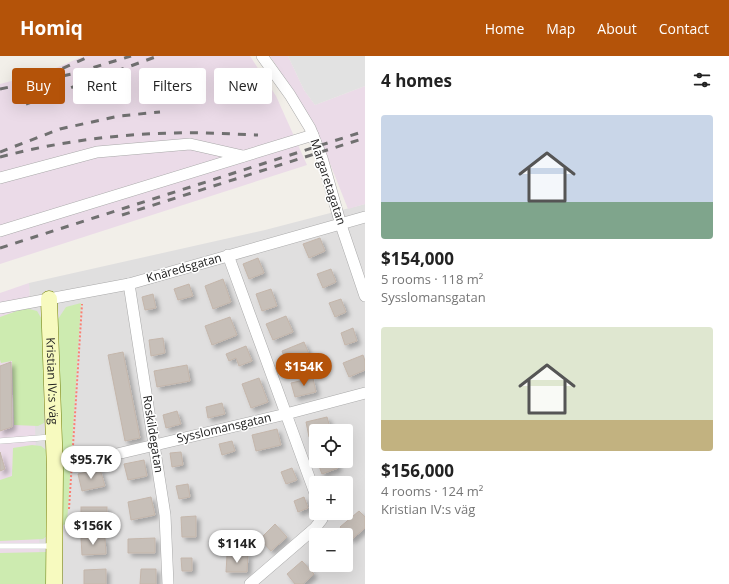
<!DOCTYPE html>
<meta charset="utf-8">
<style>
body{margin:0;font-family:"Open Sans",sans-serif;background:#f6f6f6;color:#222;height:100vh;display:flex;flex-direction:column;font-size:15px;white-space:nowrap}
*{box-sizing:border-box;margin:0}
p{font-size:13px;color:#767676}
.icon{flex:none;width:22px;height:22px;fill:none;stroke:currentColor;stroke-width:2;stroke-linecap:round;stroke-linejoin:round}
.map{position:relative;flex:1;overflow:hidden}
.side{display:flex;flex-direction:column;background:#fff;width:364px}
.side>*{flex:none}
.guide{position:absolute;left:12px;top:12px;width:293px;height:36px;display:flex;gap:8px}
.buttons{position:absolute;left:309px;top:368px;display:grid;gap:8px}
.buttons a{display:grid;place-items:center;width:44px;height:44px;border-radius:4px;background:#fff;box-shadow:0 4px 16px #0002;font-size:20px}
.price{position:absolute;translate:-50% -34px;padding:0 9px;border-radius:14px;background:#fff;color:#222;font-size:13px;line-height:26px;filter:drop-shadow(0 1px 2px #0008)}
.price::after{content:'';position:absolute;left:50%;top:24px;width:12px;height:9px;margin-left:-6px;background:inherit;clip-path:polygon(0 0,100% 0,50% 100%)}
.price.active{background:#b45309;color:#fff}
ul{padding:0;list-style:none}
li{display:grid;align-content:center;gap:8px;height:212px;padding:0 16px}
li span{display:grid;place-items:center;height:124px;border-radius:4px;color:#555}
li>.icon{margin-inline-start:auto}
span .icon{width:72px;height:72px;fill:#fffc;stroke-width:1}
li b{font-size:17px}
h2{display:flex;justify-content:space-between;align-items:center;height:48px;padding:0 16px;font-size:17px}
.pill{padding:0 14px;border-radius:4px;background:#fff;box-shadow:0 4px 16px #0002;font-size:14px;line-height:36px}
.pill.active{background:#b45309;color:#fff}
header{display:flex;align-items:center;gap:24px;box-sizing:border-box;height:56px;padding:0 20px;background:#b45309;color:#fff}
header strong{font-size:19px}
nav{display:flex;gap:22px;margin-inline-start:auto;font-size:14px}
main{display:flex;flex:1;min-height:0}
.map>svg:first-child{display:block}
.residential{fill:#e0dfdf;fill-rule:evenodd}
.industrial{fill:#ebdbe8}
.grass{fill:#cdebb0}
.parking{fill:#e2e2e2}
.building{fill:#c7bfb8;stroke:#c4b6ab;filter:url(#shadow)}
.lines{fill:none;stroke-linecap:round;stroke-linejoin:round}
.lane-casing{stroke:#a9a9a9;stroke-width:6}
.street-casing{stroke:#a9a9a9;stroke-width:12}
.secondary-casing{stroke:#707d05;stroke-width:17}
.path{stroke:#fa8072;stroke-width:2;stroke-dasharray:2 2;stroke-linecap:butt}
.lane{stroke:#fff;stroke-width:5.5}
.street{stroke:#fff;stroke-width:11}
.secondary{stroke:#f7fabf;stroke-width:16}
.rail{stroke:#707070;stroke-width:3;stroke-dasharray:8 8;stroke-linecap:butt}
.labels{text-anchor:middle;stroke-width:3;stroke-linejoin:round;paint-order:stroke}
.street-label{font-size:12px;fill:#222;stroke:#fff}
</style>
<header>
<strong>Homiq</strong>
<nav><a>Home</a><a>Map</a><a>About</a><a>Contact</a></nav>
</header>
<main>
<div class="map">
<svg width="365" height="528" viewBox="0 0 365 528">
<defs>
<filter id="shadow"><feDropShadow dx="3.5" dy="3.5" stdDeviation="2" flood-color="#0004"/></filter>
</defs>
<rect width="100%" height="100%" fill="#f2efe9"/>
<path class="residential" d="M365,148V528H40L29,227L265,174ZM316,375H346V405H316ZM316,427H346V457H316ZM316,479H346V509H316Z"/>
<g class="industrial">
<polygon points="84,0 250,0 276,40 307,109 0,208 0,28 49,15"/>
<polygon points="270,0 288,0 304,34 315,49 365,30 365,148 348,153 314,67"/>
<polygon points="29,227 39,470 40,528 0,528 0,237"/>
</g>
<g class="grass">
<polygon points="81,247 67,468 63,469 58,263 66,251"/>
<polygon points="25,252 37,255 43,265 44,367 38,370 14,369 12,305 1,307 0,304 0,261"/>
<polygon points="32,389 41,390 46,394 47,480 43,483 0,485 0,424 12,420 13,392"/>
<polygon points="46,496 48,528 0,528 0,497"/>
</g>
<polygon class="parking" points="288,0 365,0 365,30 315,49 304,34"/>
<g class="building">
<polygon points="320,182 325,195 309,202 303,188"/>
<polygon points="258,202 264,217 249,223 243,208"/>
<polygon points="331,213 336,226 323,232 317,218"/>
<polygon points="223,223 231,246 213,253 205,230"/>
<polygon points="189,228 193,240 178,244 174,233"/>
<polygon points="271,233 277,250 262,255 256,238"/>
<polygon points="153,238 156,252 145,254 142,241"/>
<polygon points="341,243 346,256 335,261 329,247"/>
<polygon points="286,260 293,276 273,284 266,268"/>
<polygon points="230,261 237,279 212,289 205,270"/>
<polygon points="353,272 357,285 345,289 341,277"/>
<polygon points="163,282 165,297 151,300 149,284"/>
<polygon points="304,286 312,305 289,314 282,295"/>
<polygon points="246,290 252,305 239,310 236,302 229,305 226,298"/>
<polygon points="123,296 140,382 125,385 108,299"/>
<polygon points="363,299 365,305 365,314 349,321 343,307"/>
<polygon points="11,306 12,371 0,375 0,310"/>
<polygon points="187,309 190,325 157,331 154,315"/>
<polygon points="259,322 268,346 251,352 242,328"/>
<polygon points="313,322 316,336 295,341 291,327"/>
<polygon points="222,347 225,358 208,362 206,351"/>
<polygon points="177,355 181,368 166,372 163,359"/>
<polygon points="327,361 331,375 316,375 316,380 309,381 306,366"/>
<polygon points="277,373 281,389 256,395 252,379"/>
<polygon points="232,385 235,395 222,399 219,388"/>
<polygon points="0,396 5,413 0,415"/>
<polygon points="181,396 183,409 172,411 170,397"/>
<polygon points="144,404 147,420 128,424 124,408"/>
<polygon points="317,405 336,405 338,412 322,418"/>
<polygon points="292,412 297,424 286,428 281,416"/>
<polygon points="100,413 105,430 82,435 78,418"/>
<polygon points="188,428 190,441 179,443 176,430"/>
<polygon points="151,441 155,459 131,464 128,446"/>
<polygon points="304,441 308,452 298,456 294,445"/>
<rect x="81" y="451" width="26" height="16"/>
<polygon points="359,455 365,461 365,472 351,484 340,471"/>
<polygon points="196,460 196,481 182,481 181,461"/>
<polygon points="275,468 287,481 271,495 260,483"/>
<polygon points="81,482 105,482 106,498 82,499"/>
<polygon points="155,482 155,497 128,497 128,483"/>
<polygon points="227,499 248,499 247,516 226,516"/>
<polygon points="181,502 192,502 192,515 182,515"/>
<polygon points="302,505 314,518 303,528 295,528 287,518"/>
<polygon points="106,513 106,528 84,528 84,514"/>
<polygon points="141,513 156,513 156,528 140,528"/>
</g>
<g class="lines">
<g class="lane-casing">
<g id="lane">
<polyline points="0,385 53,381"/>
<polyline points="0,490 53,490"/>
</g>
</g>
<g class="street-casing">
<g id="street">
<polyline points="262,0 290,39 310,72 322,102 341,169 365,240"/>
<polyline points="0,122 97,96 190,88 243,100"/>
<polyline points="0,175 313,79"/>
<polyline points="228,199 316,440"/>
<polyline points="129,228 165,459 168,528"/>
<polyline points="0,252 129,228 365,161"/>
<polyline points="83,406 286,358 365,337"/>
<polyline points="250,528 315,472 322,463 322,457"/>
</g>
</g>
<g class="secondary-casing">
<g id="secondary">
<path id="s1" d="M49,243L55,415L54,528"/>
</g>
</g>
<polyline class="path" points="69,453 82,248"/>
<use href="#lane" class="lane"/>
<use href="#street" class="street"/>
<use href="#secondary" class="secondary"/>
<g class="rail">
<polyline points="48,19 90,0"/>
<polyline points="0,33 72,18 131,0"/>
<polyline points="26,48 158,0"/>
<polyline points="0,96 60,73 119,60 160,56"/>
<path d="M0,101C57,86 116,78 175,77C202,76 230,78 258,79"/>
<polyline points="122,159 365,82"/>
<polyline points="0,192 365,75"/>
</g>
</g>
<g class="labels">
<g class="street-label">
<text transform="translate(328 126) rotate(72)" y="4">Margaretagatan</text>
<text transform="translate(184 212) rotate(-16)" y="4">Knäredsgatan</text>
<text dy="4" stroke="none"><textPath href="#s1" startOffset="82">Kristian IV:s väg</textPath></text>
<text transform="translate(224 372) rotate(-13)" y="4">Sysslomansgatan</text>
<text transform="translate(153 378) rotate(81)" y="4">Roskildegatan</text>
</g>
</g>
</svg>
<div class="buttons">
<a><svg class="icon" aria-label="locate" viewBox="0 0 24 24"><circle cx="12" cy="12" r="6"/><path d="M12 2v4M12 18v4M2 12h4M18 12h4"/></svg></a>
<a>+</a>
<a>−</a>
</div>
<b class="price active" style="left:304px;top:331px">$154K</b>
<b class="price" style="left:91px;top:424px">$95.7K</b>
<b class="price" style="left:93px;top:490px">$156K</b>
<b class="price" style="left:237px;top:508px">$114K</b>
<div class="guide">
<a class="pill active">Buy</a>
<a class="pill">Rent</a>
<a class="pill">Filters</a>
<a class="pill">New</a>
</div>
</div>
<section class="side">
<h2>4 homes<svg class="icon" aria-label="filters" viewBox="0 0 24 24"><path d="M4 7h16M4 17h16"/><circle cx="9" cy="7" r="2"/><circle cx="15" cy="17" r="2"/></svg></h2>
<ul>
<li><span style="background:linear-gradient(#c9d6e8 70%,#7fa58c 0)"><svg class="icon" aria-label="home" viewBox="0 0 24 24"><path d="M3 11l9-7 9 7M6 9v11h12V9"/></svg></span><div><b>$154,000</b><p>5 rooms · 118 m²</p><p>Sysslomansgatan</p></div></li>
<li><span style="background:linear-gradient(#dfe7d0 75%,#c2b280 0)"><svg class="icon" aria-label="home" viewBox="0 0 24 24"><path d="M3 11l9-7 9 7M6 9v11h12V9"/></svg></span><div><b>$156,000</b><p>4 rooms · 124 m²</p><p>Kristian IV:s väg</p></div></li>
</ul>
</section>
</main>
